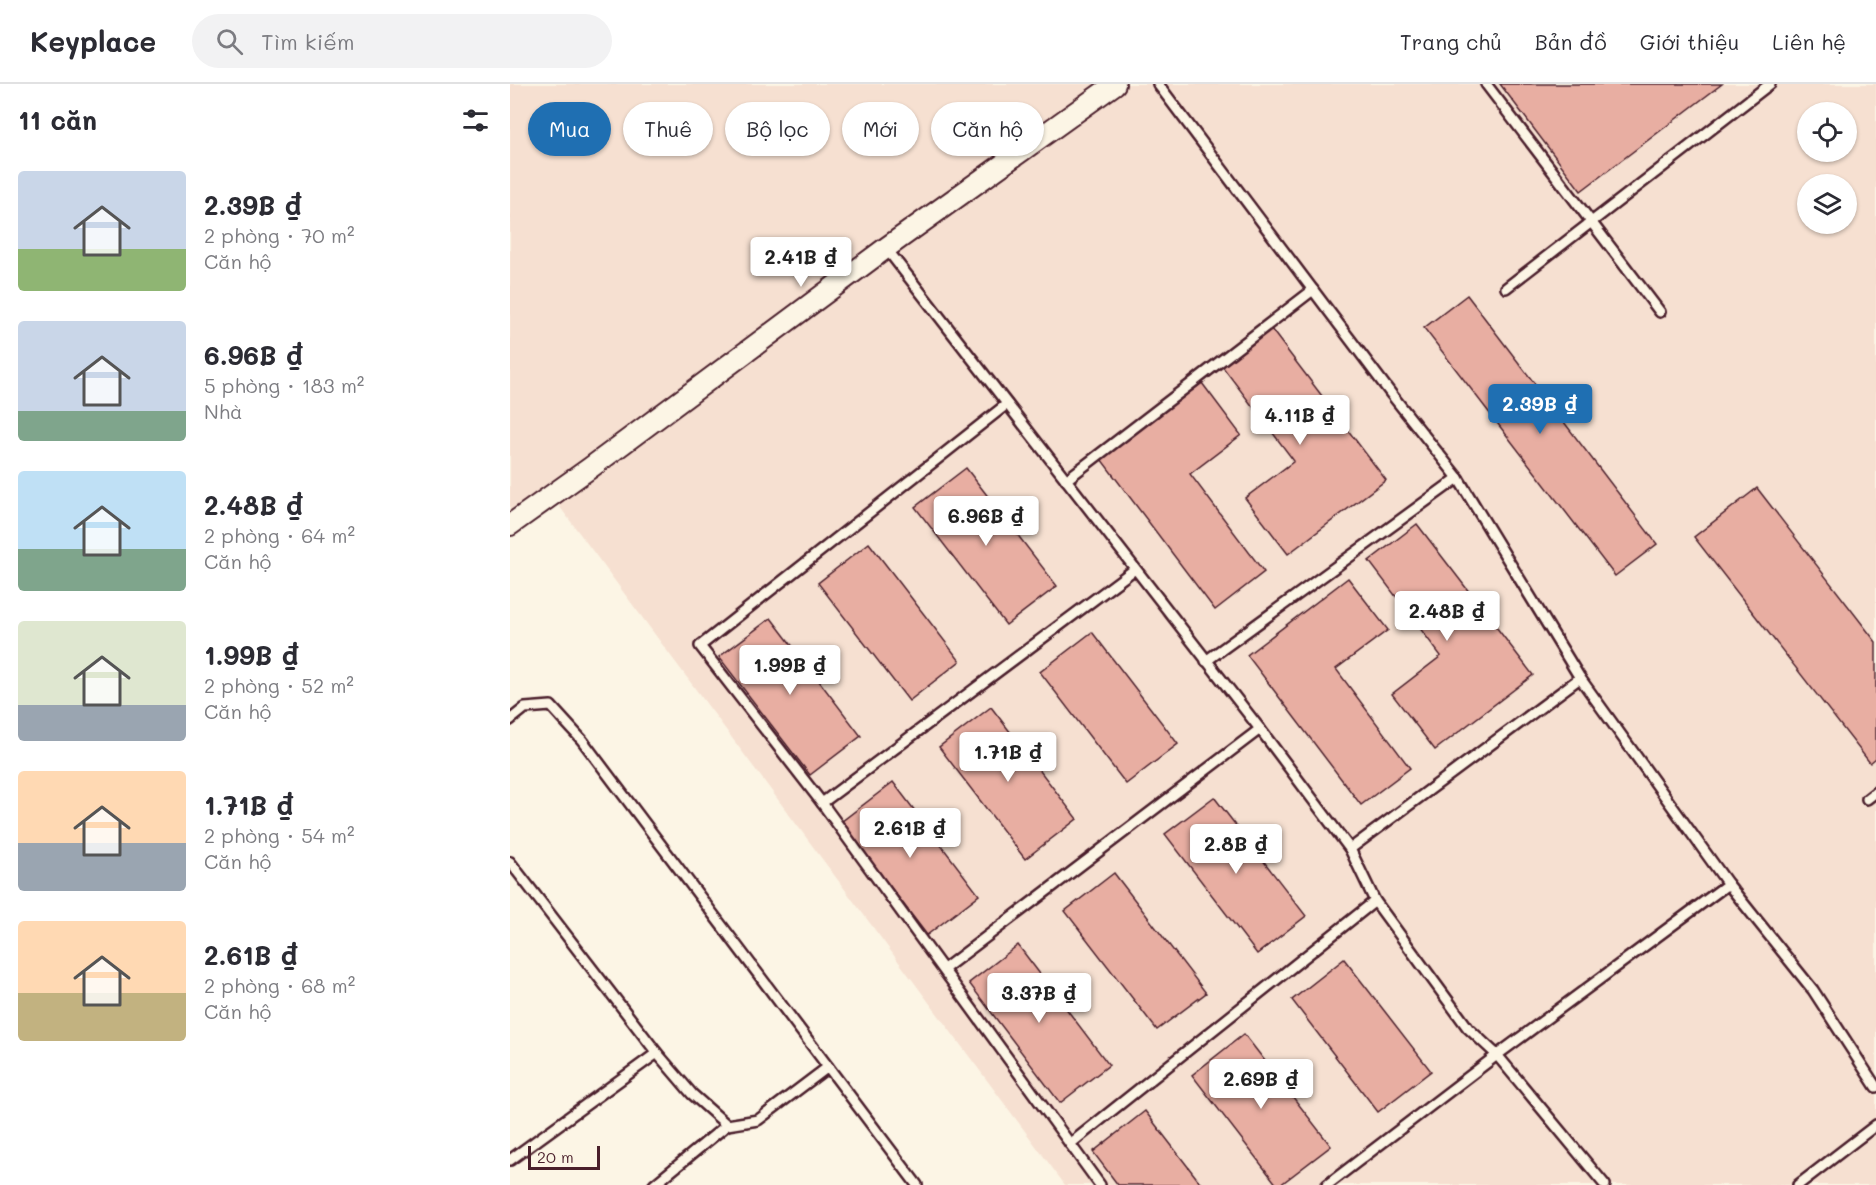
<!DOCTYPE html>
<html lang="vi">
<meta charset="utf-8">
<style>
body{margin:0;font-family:Mali,sans-serif;background:#f2f2f3;color:#2b2b33;height:100vh;display:flex;flex-direction:column;font-size:22px;white-space:nowrap}
*{box-sizing:border-box;margin:0}
p{font-size:20px;color:#7c7c81}
.icon{flex:none;width:33px;height:33px;fill:none;stroke:currentColor;stroke-width:2;stroke-linecap:round;stroke-linejoin:round}
.map{position:relative;flex:1;overflow:hidden}
.drawer{display:flex;flex-direction:column;background:#fff;width:510px}
.drawer>*{flex:none}
.guide{position:absolute;left:18px;top:18px;width:570px;height:54px;display:flex;gap:12px}
.controls{position:absolute;left:1287px;top:18px;display:grid;gap:12px}
.controls a{display:grid;place-items:center;width:60px;height:60px;border-radius:50%;background:#fff;box-shadow:0 2px 4px #0004;font-size:30px}
.scale{position:absolute;left:18px;bottom:15px;width:72px;box-sizing:border-box;padding-left:6px;border:3px solid #4a1f2b;border-top:0;font-size:16px;line-height:21px;white-space:nowrap;color:#4a1f2b;-webkit-text-stroke:4px #fcf5e5;paint-order:stroke}
.price{position:absolute;translate:-50% -51px;padding:0 14px;border-radius:6px;background:#fff;color:#222;font-size:20px;line-height:39px;filter:drop-shadow(0 2px 3px #0008)}
.price::after{content:'';position:absolute;left:50%;top:36px;width:18px;height:14px;margin-left:-9px;background:inherit;clip-path:polygon(0 0,100% 0,50% 100%)}
.price.on{background:#1f6fb2;color:#fff}
ul{padding:0;list-style:none}
li{display:flex;align-items:center;gap:18px;height:150px;padding:0 18px}
li span{display:grid;place-items:center;flex:none;width:168px;height:120px;border-radius:6px;color:#555}
li>.icon{margin-inline-start:auto}
span .icon{width:72px;height:72px;fill:#fffc;stroke-width:1}
li b{font-size:26px}
h2{display:flex;justify-content:space-between;align-items:center;height:72px;padding:0 18px;font-size:26px}
.tag{padding:0 21px;border-radius:27px;background:#fff;box-shadow:0 2px 4px #0004;font-size:21px;line-height:54px}
.tag.on{background:#1f6fb2;color:#fff}
header{display:flex;align-items:center;gap:36px;box-sizing:border-box;height:84px;padding:0 30px;background:#fff;border-bottom:2px solid #e1e1e2}
header strong{font-size:28px}
nav{display:flex;gap:33px;margin-inline-start:auto;font-size:21px}
.search{width:420px;height:54px;background:#f2f2f3;display:flex;align-items:center;gap:15px;box-sizing:border-box;padding:0 21px;border-radius:33px;color:#7c7c81;font-size:22px}
main{display:flex;flex:1;min-height:0}
.map>svg:first-child{display:block}
.built{fill:#f6e0d1;fill-rule:evenodd}
.building{fill:#e8aea2;stroke:#4a1f2b;stroke-width:1.5}
.lines{fill:none;stroke-linecap:round;stroke-linejoin:round}
.lane-casing{stroke:#4a1f2b;stroke-width:14}
.street-casing{stroke:#4a1f2b;stroke-width:24}
.lane{stroke:#fcf5e5;stroke-width:9}
.street{stroke:#fcf5e5;stroke-width:20}
</style>
<header>
<strong>Keyplace</strong>
<div class="search"><svg class="icon" aria-label="search" viewBox="0 0 24 24"><circle cx="10" cy="10" r="6"/><path d="M15 15l6 6"/></svg>Tìm kiếm</div>
<nav><a>Trang chủ</a><a>Bản đồ</a><a>Giới thiệu</a><a>Liên hệ</a></nav>
</header>
<main>
<section class="drawer">
<h2>11 căn<svg class="icon" aria-label="filters" viewBox="0 0 24 24"><path d="M4 7h16M4 17h16"/><circle cx="9" cy="7" r="2"/><circle cx="15" cy="17" r="2"/></svg></h2>
<ul>
<li><span style="background:linear-gradient(#c9d6e8 65%,#8fb573 0)"><svg class="icon" aria-label="home" viewBox="0 0 24 24"><path d="M3 11l9-7 9 7M6 9v11h12V9"/></svg></span><div><b>2.39B ₫</b><p>2 phòng · 70 m²</p><p>Căn hộ</p></div></li>
<li><span style="background:linear-gradient(#c9d6e8 75%,#7fa58c 0)"><svg class="icon" aria-label="home" viewBox="0 0 24 24"><path d="M3 11l9-7 9 7M6 9v11h12V9"/></svg></span><div><b>6.96B ₫</b><p>5 phòng · 183 m²</p><p>Nhà</p></div></li>
<li><span style="background:linear-gradient(#bfe0f5 65%,#7fa58c 0)"><svg class="icon" aria-label="home" viewBox="0 0 24 24"><path d="M3 11l9-7 9 7M6 9v11h12V9"/></svg></span><div><b>2.48B ₫</b><p>2 phòng · 64 m²</p><p>Căn hộ</p></div></li>
<li><span style="background:linear-gradient(#dfe7d0 70%,#9aa5b1 0)"><svg class="icon" aria-label="home" viewBox="0 0 24 24"><path d="M3 11l9-7 9 7M6 9v11h12V9"/></svg></span><div><b>1.99B ₫</b><p>2 phòng · 52 m²</p><p>Căn hộ</p></div></li>
<li><span style="background:linear-gradient(#ffd9b3 60%,#9aa5b1 0)"><svg class="icon" aria-label="home" viewBox="0 0 24 24"><path d="M3 11l9-7 9 7M6 9v11h12V9"/></svg></span><div><b>1.71B ₫</b><p>2 phòng · 54 m²</p><p>Căn hộ</p></div></li>
<li><span style="background:linear-gradient(#ffd9b3 60%,#c2b280 0)"><svg class="icon" aria-label="home" viewBox="0 0 24 24"><path d="M3 11l9-7 9 7M6 9v11h12V9"/></svg></span><div><b>2.61B ₫</b><p>2 phòng · 68 m²</p><p>Căn hộ</p></div></li>
</ul>
</section>
<div class="map">
<svg width="1366" height="1101" viewBox="0 0 1366 1101">
<rect width="100%" height="100%" fill="#fcf5e5"/>
<filter id="ink" filterUnits="userSpaceOnUse"><feTurbulence type="fractalNoise" baseFrequency=".0167" numOctaves="2"/><feDisplacementMap in="SourceGraphic" scale="12" xChannelSelector="R" yChannelSelector="G"/><feConvolveMatrix kernelMatrix="1 2 1 2 8 2 1 2 1" color-interpolation-filters="sRGB"/></filter>
<g filter="url(#ink)">
<path class="built" d="M0,0H1366V1101H555L38,407L0,437ZM1298,28H1336V68H1298ZM1298,100H1336V140H1298Z"/>
<g class="building">
<polygon points="990,0 1212,0 1071,107"/>
<polygon points="957,211 1147,460 1105,492 914,244"/>
<polygon points="761,245 876,396 778,470 735,414 784,377 712,282"/>
<polygon points="692,299 731,351 680,390 754,488 705,526 591,375"/>
<polygon points="456,384 547,502 496,541 405,423"/>
<polygon points="1247,404 1366,558 1366,674 1360,679 1184,453"/>
<polygon points="907,440 1023,591 925,666 882,610 931,572 859,477"/>
<polygon points="359,459 450,577 399,617 308,499"/>
<polygon points="838,494 878,546 826,585 900,684 851,721 737,571"/>
<polygon points="261,534 351,652 300,691 209,573"/>
<polygon points="582,548 668,660 616,700 530,588"/>
<polygon points="481,623 567,735 515,775 429,663"/>
<polygon points="383,698 469,811 417,851 331,738"/>
<polygon points="704,713 796,832 747,870 655,750"/>
<polygon points="604,789 696,909 647,946 555,827"/>
<polygon points="508,861 599,981 550,1019 459,899"/>
<polygon points="834,875 921,987 868,1028 782,916"/>
<polygon points="734,950 821,1062 770,1101 767,1101 682,991"/>
<polygon points="635,1027 692,1101 608,1101 583,1068"/>
</g>
<g class="lines">
<g class="lane-casing">
<g id="lane">
<polyline points="648,0 882,311 948,394 1070,594 1218,800 1303,906 1366,1003"/>
<polyline points="976,0 1150,228"/>
<polyline points="376,164 750,645 840,765 865,817 958,944 987,971 1095,1101"/>
<polyline points="996,204 1260,0"/>
<polyline points="497,320 190,562 312,719 590,1101"/>
<polyline points="556,396 803,206"/>
<polyline points="696,577 948,394"/>
<polyline points="0,636 15,624 41,622 72,656 407,1101"/>
<polyline points="1357,715 1366,708"/>
<polyline points="312,719 625,485"/>
<polyline points="840,765 1070,594"/>
<polyline points="0,778 147,969 182,1010 217,1041 248,1036 318,983"/>
<polyline points="434,885 750,645"/>
<polyline points="560,1060 865,817"/>
<polyline points="0,1076 147,969"/>
<polyline points="144,1101 217,1041"/>
<polyline points="817,1101 987,971 1218,800"/>
<polyline points="1288,1101 1366,1041"/>
</g>
</g>
<g class="street-casing">
<polyline id="street" points="0,441 80,384 376,164 605,0"/>
</g>
<use href="#lane" class="lane"/>
<use href="#street" class="street"/>
</g>
</g>
</svg>
<div class="controls">
<a><svg class="icon" aria-label="locate" viewBox="0 0 24 24"><circle cx="12" cy="12" r="6"/><path d="M12 2v4M12 18v4M2 12h4M18 12h4"/></svg></a>
<a><svg class="icon" aria-label="layers" viewBox="0 0 24 24"><path d="M12 4l9 5-9 5-9-5zM3 14l9 5 9-5"/></svg></a>
</div>
<div class="scale">20 m</div>
<b class="price" style="left:291px;top:204px">2.41B ₫</b>
<b class="price on" style="left:1030px;top:351px">2.39B ₫</b>
<b class="price" style="left:790px;top:362px">4.11B ₫</b>
<b class="price" style="left:476px;top:463px">6.96B ₫</b>
<b class="price" style="left:937px;top:558px">2.48B ₫</b>
<b class="price" style="left:280px;top:612px">1.99B ₫</b>
<b class="price" style="left:498px;top:699px">1.71B ₫</b>
<b class="price" style="left:400px;top:775px">2.61B ₫</b>
<b class="price" style="left:726px;top:791px">2.8B ₫</b>
<b class="price" style="left:529px;top:940px">3.37B ₫</b>
<b class="price" style="left:751px;top:1026px">2.69B ₫</b>
<div class="guide">
<a class="tag on">Mua</a>
<a class="tag">Thuê</a>
<a class="tag">Bộ lọc</a>
<a class="tag">Mới</a>
<a class="tag">Căn hộ</a>
</div>
</div>
</main>
